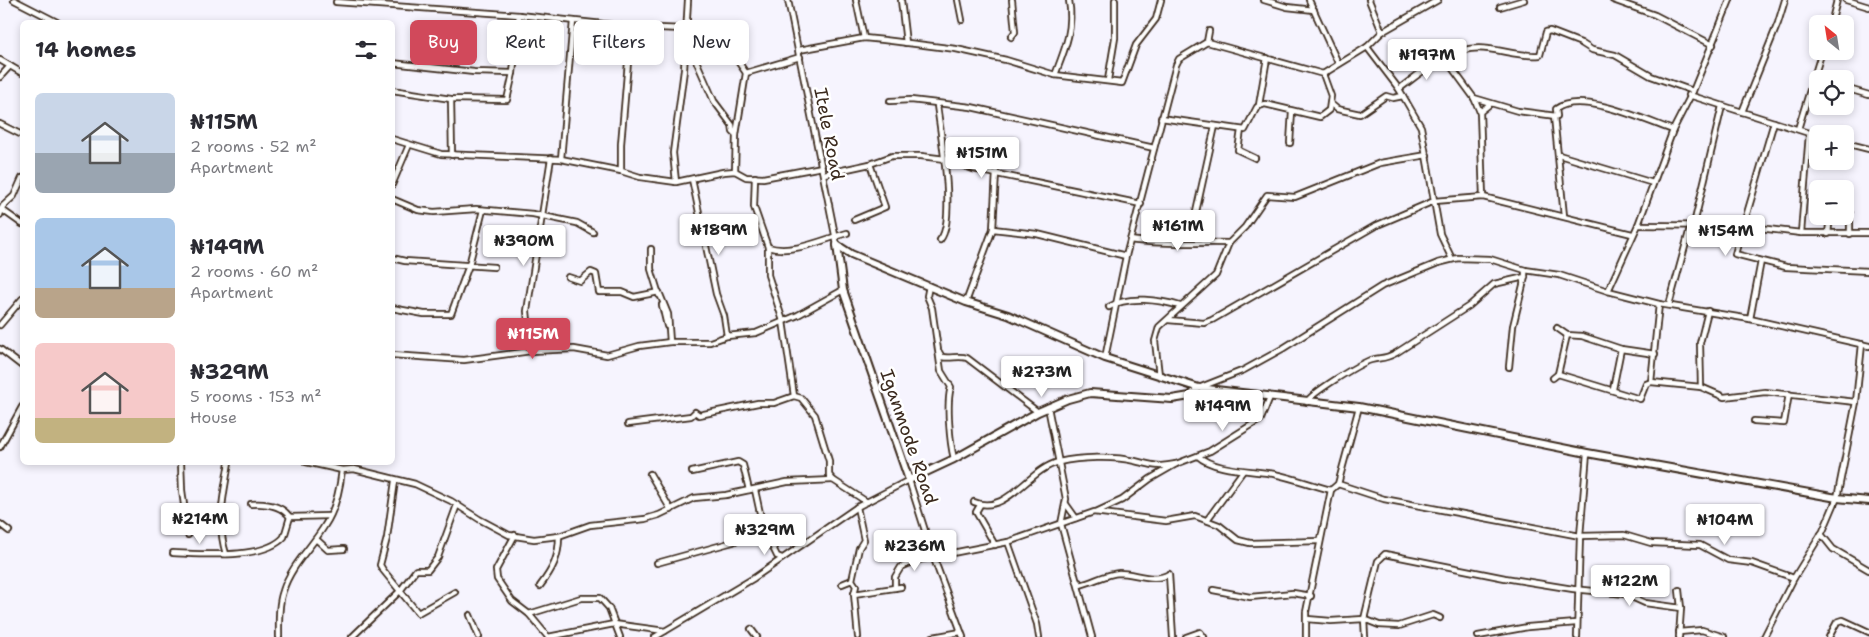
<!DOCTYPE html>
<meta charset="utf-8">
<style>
body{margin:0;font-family:"Shantell Sans",sans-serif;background:#f2f2f3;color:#2b2b33;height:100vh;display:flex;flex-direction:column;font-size:19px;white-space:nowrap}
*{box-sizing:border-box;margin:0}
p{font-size:16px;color:#7c7c81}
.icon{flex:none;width:28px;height:28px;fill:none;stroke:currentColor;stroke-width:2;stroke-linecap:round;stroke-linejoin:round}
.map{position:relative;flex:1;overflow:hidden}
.drawer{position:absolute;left:20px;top:20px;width:375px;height:445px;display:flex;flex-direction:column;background:#fff;border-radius:8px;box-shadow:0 2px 8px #0003}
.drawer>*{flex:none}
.banner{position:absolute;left:410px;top:20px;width:475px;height:45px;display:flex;gap:10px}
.needle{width:32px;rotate:330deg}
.controls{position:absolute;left:1809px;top:15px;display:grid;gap:10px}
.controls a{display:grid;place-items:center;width:45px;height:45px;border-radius:8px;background:#fff;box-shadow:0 2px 8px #0003;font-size:25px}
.price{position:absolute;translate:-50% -42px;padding:0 11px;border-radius:5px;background:#fff;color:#222;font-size:16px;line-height:32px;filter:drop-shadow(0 1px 2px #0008)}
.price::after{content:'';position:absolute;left:50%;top:30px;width:15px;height:11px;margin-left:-8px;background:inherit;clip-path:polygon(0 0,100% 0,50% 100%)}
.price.selected{background:#d1495b;color:#fff}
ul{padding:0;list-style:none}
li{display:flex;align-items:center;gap:15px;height:125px;padding:0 15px}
li span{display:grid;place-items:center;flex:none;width:140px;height:100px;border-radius:8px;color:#555}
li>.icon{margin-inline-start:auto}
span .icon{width:60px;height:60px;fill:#fffc;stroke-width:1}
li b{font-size:21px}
h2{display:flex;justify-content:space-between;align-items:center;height:60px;padding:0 15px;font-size:21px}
.tag{padding:0 18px;border-radius:8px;background:#fff;box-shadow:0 2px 8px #0003;font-size:18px;line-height:45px}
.tag.selected{background:#d1495b;color:#fff}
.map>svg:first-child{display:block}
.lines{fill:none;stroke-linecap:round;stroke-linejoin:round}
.street-casing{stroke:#3b2a1e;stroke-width:8}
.secondary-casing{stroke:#3b2a1e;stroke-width:10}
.street{stroke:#fff;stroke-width:4.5}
.secondary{stroke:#fff;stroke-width:6}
.labels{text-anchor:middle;stroke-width:5;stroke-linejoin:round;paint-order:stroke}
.street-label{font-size:18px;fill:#3b2a1e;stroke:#fff}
</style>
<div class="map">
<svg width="1869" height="637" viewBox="0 0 1869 637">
<rect width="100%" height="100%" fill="#f6f4fe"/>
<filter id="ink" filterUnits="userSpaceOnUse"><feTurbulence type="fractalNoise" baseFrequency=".02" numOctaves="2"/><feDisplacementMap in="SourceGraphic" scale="10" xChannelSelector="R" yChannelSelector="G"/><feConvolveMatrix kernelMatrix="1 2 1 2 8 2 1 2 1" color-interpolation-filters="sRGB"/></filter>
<g filter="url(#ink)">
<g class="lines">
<g class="street-casing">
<g id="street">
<polyline points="14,0 57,22"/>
<polyline points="788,0 837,245"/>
<polyline points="856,0 864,38"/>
<polyline points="901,0 906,43"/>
<polyline points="958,0 962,20"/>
<polyline points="1264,0 1287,7 1314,10"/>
<polyline points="1309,0 1338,63"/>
<polyline points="1369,0 1382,32"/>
<polyline points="1613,0 1655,15 1713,45"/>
<polyline points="1846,0 1869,7"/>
<polyline points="336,2 519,15 631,27"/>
<polyline points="1500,7 1524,0"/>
<polyline points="1831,24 1837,0"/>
<polyline points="725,26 732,53 746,73 736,135"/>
<polyline points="1011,37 1015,32 1012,0"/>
<polyline points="686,38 714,101 732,125 733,132 736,135 735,171"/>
<polyline points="1207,42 1209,31"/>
<polyline points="1367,47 1399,89 1421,127 1440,234 1452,259"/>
<polyline points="799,50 864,38 884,40 956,49 1006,60 1055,75 1122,83 1136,45 1156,19 1161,0"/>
<polyline points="1444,57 1474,98 1480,112 1483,197"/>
<polyline points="0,60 22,73"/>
<polyline points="392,63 474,72 513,73"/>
<polyline points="746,73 800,57"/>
<polyline points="1323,74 1367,47 1382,32 1438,0"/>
<path d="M1055,75C1065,49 1074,29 1069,0"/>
<polyline points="0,77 10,66"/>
<polyline points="1108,80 1115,38 1115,0"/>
<polyline points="1845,88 1869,95"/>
<path d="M1399,89C1426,69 1453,43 1489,49C1505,51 1525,57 1540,55L1546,32L1550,31L1581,43L1592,50L1615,55L1651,76L1693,91"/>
<polyline points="392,90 451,99 507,100 513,73 519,15"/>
<polyline points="1689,95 1818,136"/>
<polyline points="1474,98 1518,111 1556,116"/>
<polyline points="451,99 452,155"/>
<polyline points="890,101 911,100 971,107 1154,148"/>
<polyline points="1331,104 1337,109 1360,114 1386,96 1393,98 1403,96"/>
<path d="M937,105C940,130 957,221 940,240"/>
<polyline points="1259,105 1267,58"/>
<polyline points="1480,112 1490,104"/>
<polyline points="1742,112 1778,23 1785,0"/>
<polyline points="1161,118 1245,130 1257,107 1265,104 1320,117 1329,110 1331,96 1323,74"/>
<polyline points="1774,122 1735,254 1786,267 1869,271"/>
<polyline points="0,124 22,135"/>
<polyline points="1798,129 1822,51"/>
<polyline points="1241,130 1238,150 1255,158"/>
<polyline points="392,139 441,154 561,159 621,171 640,177 676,182 723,172 735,171 746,177 763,178 822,167"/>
<polyline points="1290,143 1292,111"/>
<polyline points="1845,143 1869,149"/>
<polyline points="1559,155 1653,183"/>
<polyline points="561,159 573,21"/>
<polyline points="621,171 621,144 631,27 685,29"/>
<polyline points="824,174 870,164 892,156 921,156 945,159 973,169 1141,204"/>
<polyline points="755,177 754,207 768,247 768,275 783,321 794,396"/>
<polyline points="692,179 716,294 724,316 727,336"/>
<polyline points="676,182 673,153 684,70 688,0"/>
<polyline points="392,185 409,145"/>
<polyline points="392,199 418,210 434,212 476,209 533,214 577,223 593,232"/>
<polyline points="1,209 22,224"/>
<polyline points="0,215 3,206 14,196 22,178"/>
<polyline points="1174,215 1194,216 1196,212 1215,126"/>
<path d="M1564,216L1554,116H1557L1556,109C1580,90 1647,121 1673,130"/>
<polyline points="854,220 885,207 870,164"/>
<polyline points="1638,225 1743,226 1801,233 1869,233"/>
<polyline points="993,229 1037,234 1126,256"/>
<polyline points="1801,233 1809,134"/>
<polyline points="1828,234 1830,216"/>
<polyline points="1850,234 1850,214"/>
<path d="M1130,240C1163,245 1195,242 1229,243"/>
<path d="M768,247C792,255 824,239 847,233"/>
<polyline points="651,249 651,269 659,295"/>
<polyline points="392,258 405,261 494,267"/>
<polyline points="568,277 580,281 591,272 596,274 599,292 622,292 634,297 659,292 668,314 670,342"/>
<path d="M929,286L927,296L932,308L941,371L951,387C946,403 950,443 954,459"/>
<polyline points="1608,291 1638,225 1673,130 1693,91 1730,0"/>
<polyline points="966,302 993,229 996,172"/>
<polyline points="662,305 667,326"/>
<polyline points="1669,305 1689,232 1695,220 1722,106"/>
<path d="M1109,307C1128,295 1160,300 1180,306"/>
<polyline points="392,308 424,314 451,314 469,265 483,210"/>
<polyline points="1750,319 1761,261"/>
<polyline points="1168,320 1204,323 1212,320 1375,226 1434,201 1483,197 1632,234"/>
<polyline points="0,325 22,299"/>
<polyline points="1557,328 1567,335 1582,336 1621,349 1655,354"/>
<polyline points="0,349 22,366"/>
<polyline points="531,351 527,311 551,158"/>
<path d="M939,352L942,357C951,359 959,355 967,358L1038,412"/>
<polyline points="392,355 464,360 531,351 574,349 607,355 639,346 670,342 710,342 727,336 756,333 798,315 843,290"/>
<polyline points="1105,358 1126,256 1176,65 1179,59 1207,42 1323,74"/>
<polyline points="1509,367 1513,326 1525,277"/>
<polyline points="1558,374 1567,335"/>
<polyline points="1159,375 1155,341 1159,327 1216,275 1229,243 1245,227 1267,195 1295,197 1380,163 1427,155"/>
<polyline points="1553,378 1558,374 1640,399 1646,384 1651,382 1659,304"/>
<polyline points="1651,382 1701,387 1724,397 1765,392 1856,402"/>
<polyline points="1201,387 1244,370 1282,349 1382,286 1438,263 1458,258 1490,259 1525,270 1559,275 1608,291 1659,304 1750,319 1869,346"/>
<polyline points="1701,387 1700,343 1708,311"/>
<polyline points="1613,389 1621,349"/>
<path d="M1307,402C1310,394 1360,363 1371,360C1382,357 1383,360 1396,353L1469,306L1494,284L1525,277V270"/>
<polyline points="1048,407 1066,499 1061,524 1092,637"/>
<polyline points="1754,421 1784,423 1789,394"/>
<polyline points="628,424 691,416 695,412 699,415 758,403 774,403 794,396 801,398 815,415 829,461 829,475 833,480 867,502"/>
<polyline points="0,447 22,407"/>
<path d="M1198,456C1214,471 1253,470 1274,474C1293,478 1312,485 1331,490"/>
<polyline points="181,462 182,490 188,535"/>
<polyline points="306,462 342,470"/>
<polyline points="692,472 738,462 743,465 749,490"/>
<polyline points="650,474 671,510"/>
<polyline points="395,481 387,538 380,565 383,570 418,613 455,592"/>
<polyline points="1338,484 1384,499 1580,536 1624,535 1651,543 1700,545 1728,560 1752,563 1794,578 1823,531 1837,498"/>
<polyline points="755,490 763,527 777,556 782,558"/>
<polyline points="1834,497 1837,498 1856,402 1862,344"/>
<path d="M974,502C1007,516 1028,469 1059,462C1080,457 1114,456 1135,461C1153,465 1157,468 1176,464"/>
<path d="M251,504C264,503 281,505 290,517L329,516"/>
<polyline points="1066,504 1076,518"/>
<polyline points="980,505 976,512 995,545"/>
<polyline points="857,507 864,540 859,548 852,580 856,586 854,594 858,637"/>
<polyline points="1096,512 1122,500 1150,479 1176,464 1210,451 1261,419 1270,397"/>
<polyline points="1207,520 1243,471"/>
<polyline points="0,524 9,531"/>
<polyline points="1821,534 1833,549 1869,570"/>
<polyline points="515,535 496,570 497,579 512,601 529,614 548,637"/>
<polyline points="316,539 328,550 344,549"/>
<polyline points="1008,542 1037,624 1039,637"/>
<path d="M173,553C201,554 264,560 284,537L290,517"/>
<path d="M226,554C216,523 224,494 229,462"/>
<polyline points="657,563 733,542 763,527"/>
<path d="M1079,582L1080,585C1093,582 1106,574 1119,573C1135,573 1155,583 1169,574L1173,637"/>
<polyline points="842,584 852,580"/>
<path d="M540,586C553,569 559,557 559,536"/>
<polyline points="895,588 895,577 901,567 917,560 1008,542 1094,512 1166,521 1195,516 1219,525 1238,540 1250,543 1320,541"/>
<polyline points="1213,590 1250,597 1293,593 1311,596"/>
<polyline points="854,594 901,587"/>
<polyline points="529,614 581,598 600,598 609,608 620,637"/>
<polyline points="470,615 479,637"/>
<polyline points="1307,619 1331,621 1364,619 1379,625 1399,626 1433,615 1440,618"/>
<polyline points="751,629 757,637"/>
<polyline points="1679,632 1702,630 1724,637"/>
<polyline points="1478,636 1528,627 1576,623"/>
<path d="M279,637C279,622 278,605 283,591C291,565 312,547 325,525C335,510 340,488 342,470L354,469L415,484L451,501L479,519L509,535L534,539L559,536L590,525L645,519L659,515L694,498L726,495L787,482L833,480"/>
<polyline points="352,637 400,591 416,570 428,570 438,557 457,505"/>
<polyline points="548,637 614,624 665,631"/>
<polyline points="655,637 754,578 857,507 909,480 933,556 963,637"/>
<polyline points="933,637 961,632"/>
<polyline points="1186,637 1200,632 1204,637"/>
<polyline points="1306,637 1306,612 1331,490 1338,484 1359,407"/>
<polyline points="1365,637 1364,619 1378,561 1385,554 1505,578 1573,589 1625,594 1645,603 1681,608"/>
<polyline points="1577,637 1580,536 1587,453"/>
<polyline points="1679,637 1681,608 1679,590"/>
<polyline points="1764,637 1794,578"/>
<polyline points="1829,637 1837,622 1843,620 1869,632"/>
</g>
</g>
<g class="secondary-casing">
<g id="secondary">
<polyline points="837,245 851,254 966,302 1008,315 1105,358 1199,388 1359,407 1587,453 1837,498 1869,501"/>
<polyline points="837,245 843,290 909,480 954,459 1038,412 1068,399 1090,393 1172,399 1190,396 1199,388"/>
</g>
</g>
<use href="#street" class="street"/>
<use href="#secondary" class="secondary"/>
</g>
</g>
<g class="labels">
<g class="street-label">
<text transform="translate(829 134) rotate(79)" y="6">Itele Road</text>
<text transform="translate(909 437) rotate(71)" y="6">Iganmode Road</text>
</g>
</g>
</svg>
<div class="controls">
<a><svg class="needle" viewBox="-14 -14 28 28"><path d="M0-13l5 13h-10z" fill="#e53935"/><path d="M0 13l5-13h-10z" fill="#7c7c81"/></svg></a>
<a><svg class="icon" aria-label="locate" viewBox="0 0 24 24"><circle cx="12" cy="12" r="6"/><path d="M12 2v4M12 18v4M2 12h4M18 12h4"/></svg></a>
<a>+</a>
<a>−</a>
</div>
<b class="price" style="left:1427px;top:81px">₦197M</b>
<b class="price" style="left:982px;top:179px">₦151M</b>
<b class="price" style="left:1178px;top:252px">₦161M</b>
<b class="price" style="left:719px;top:256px">₦189M</b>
<b class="price" style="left:1726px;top:257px">₦154M</b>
<b class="price" style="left:524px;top:267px">₦390M</b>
<b class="price selected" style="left:533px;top:360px">₦115M</b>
<b class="price" style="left:1042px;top:398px">₦273M</b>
<b class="price" style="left:1223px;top:432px">₦149M</b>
<b class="price" style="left:200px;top:545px">₦214M</b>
<b class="price" style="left:1725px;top:546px">₦104M</b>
<b class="price" style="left:765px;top:556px">₦329M</b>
<b class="price" style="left:915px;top:572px">₦236M</b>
<b class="price" style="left:1630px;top:607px">₦122M</b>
<div class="banner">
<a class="tag selected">Buy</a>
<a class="tag">Rent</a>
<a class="tag">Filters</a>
<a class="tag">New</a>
</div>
<section class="drawer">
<h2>14 homes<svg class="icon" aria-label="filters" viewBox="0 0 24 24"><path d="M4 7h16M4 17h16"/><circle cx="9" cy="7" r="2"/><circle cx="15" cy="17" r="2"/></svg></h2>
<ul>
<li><span style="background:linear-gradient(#c9d6e8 60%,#9aa5b1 0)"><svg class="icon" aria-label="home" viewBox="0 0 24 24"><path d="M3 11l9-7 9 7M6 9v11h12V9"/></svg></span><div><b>₦115M</b><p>2 rooms · 52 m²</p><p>Apartment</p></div></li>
<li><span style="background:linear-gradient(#a9c7e8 70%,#b9a48a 0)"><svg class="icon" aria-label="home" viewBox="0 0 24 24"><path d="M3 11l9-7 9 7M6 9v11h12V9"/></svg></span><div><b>₦149M</b><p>2 rooms · 60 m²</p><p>Apartment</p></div></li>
<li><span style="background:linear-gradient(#f6c9c9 75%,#c2b280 0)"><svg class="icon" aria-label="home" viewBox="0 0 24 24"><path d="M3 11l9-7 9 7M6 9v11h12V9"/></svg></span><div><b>₦329M</b><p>5 rooms · 153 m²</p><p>House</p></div></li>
</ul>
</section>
</div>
